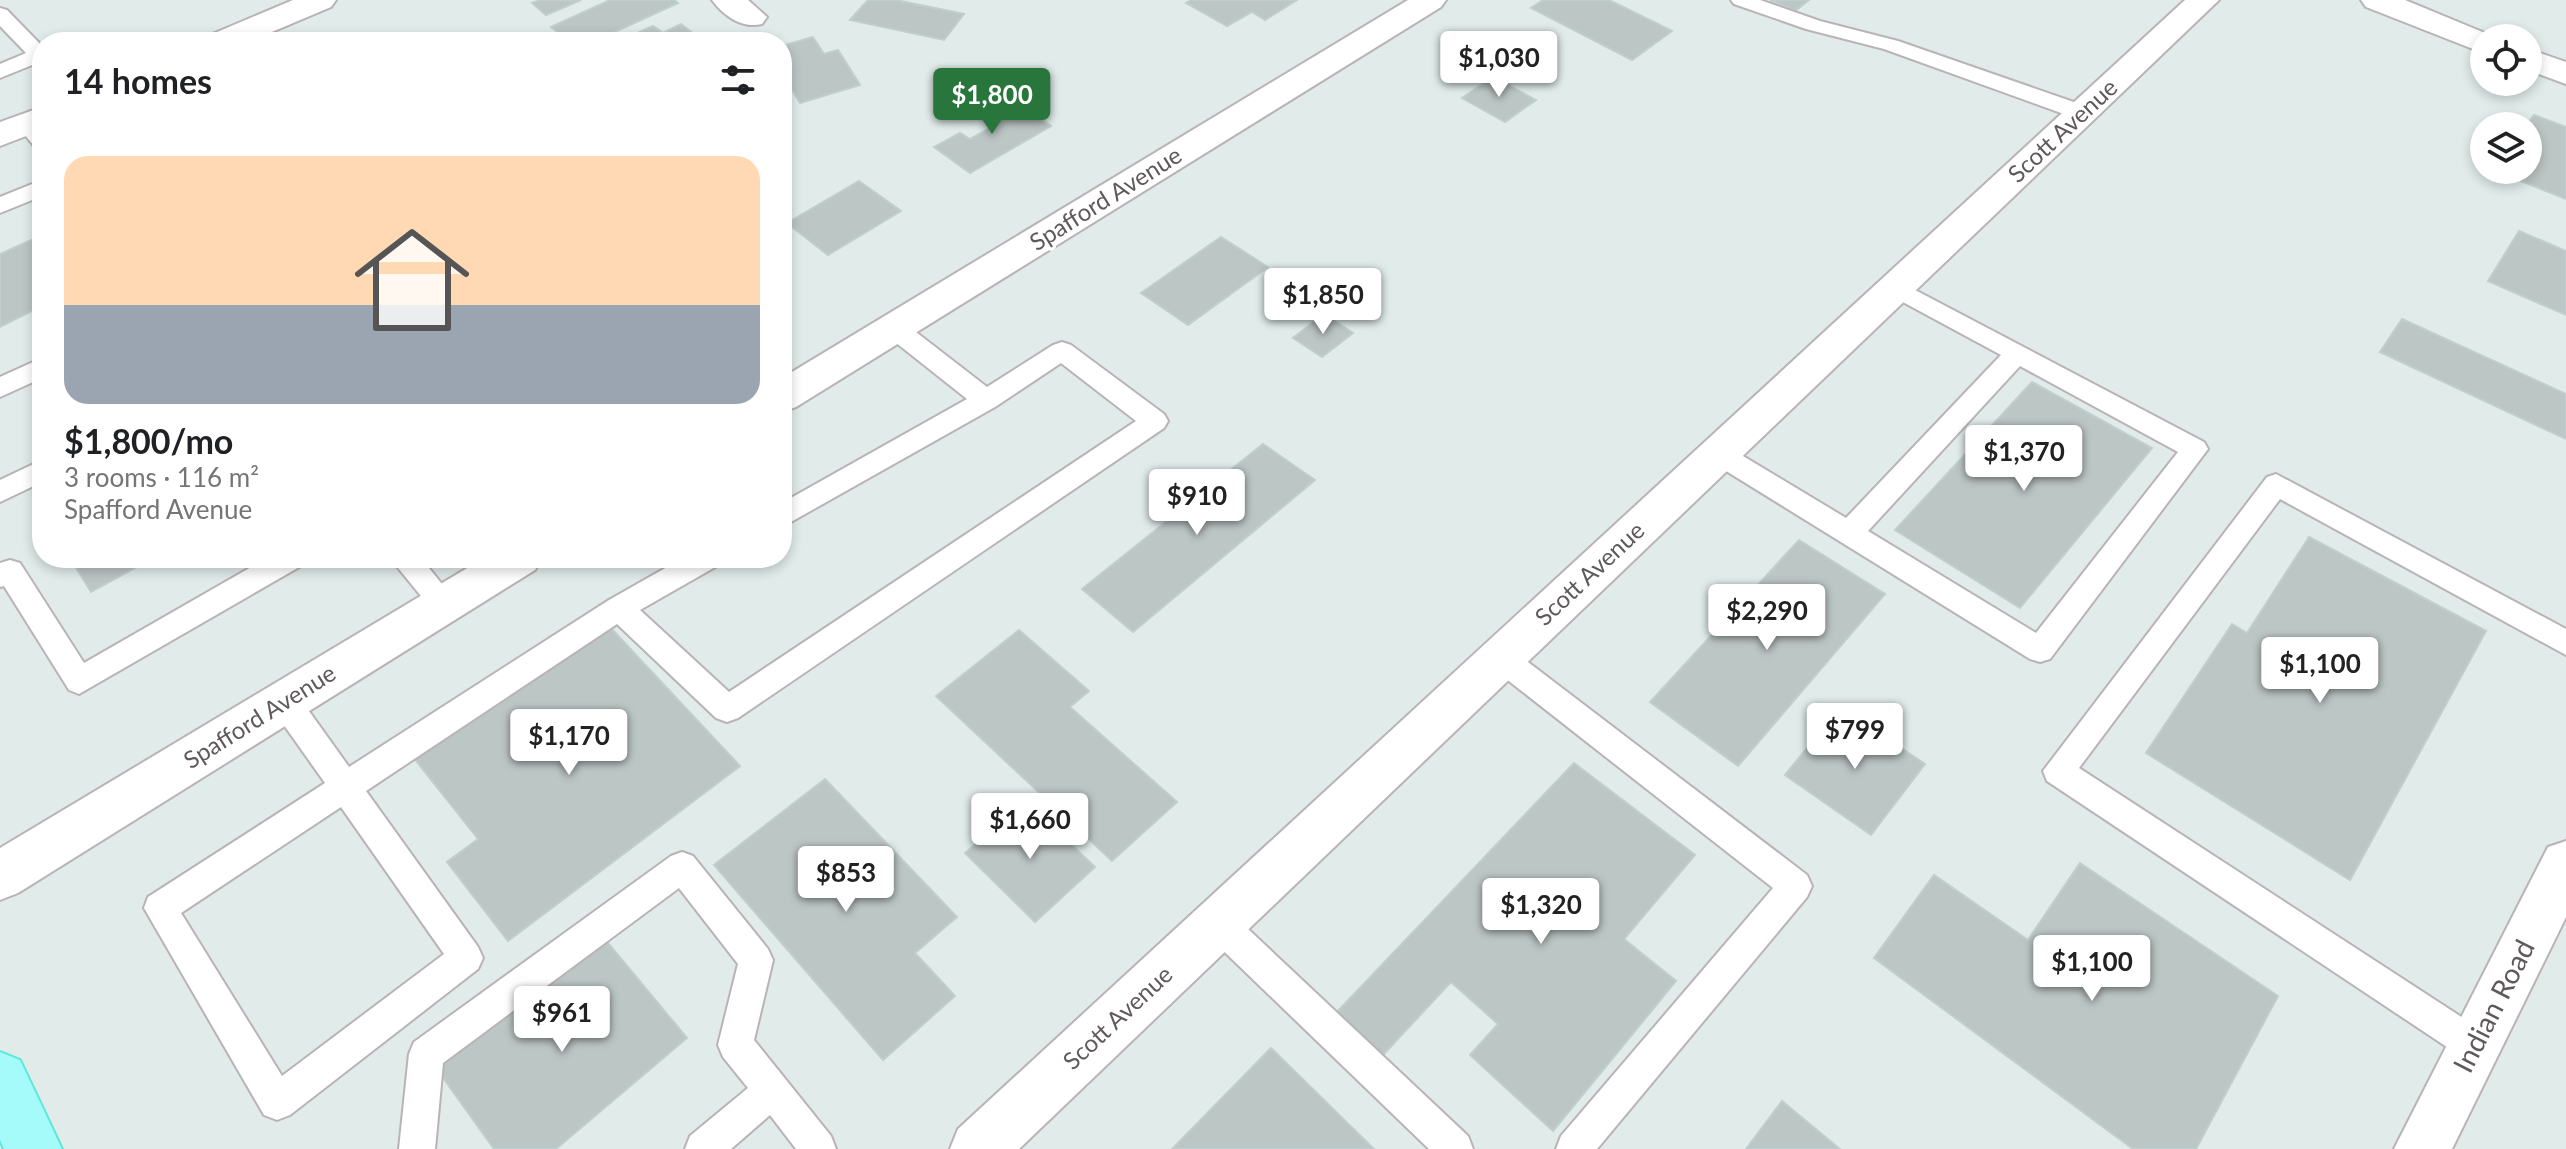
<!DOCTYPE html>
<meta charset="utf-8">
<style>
body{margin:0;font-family:Lato,sans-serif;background:#f6f6f6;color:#202124;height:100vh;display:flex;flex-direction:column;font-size:30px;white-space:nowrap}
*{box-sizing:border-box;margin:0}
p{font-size:26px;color:#757577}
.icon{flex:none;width:44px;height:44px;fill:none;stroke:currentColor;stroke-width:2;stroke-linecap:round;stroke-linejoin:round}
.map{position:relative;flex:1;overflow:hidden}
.drawer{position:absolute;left:32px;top:32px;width:760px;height:536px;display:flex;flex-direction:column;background:#fff;border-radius:32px;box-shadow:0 4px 12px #0003}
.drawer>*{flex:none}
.buttons{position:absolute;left:2470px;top:24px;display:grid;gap:16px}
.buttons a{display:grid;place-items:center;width:72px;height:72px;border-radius:50%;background:#fff;box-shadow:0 4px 12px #0003;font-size:40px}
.price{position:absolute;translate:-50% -68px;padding:0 18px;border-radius:8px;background:#fff;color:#222;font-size:26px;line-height:52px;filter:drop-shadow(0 2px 4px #0008)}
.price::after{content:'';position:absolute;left:50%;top:48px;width:24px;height:18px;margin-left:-12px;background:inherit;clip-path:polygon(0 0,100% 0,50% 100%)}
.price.active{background:#28763c;color:#fff}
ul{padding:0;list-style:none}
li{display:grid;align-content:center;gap:16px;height:424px;padding:0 32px}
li+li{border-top:2px solid #e0e0e0}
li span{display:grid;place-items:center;height:248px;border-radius:24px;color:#555}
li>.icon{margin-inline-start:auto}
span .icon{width:144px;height:144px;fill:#fffc;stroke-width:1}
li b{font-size:34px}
h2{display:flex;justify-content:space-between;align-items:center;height:96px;padding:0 32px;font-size:34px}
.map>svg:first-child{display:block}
.building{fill:#bcc6c4;stroke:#bfcfcd;stroke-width:2}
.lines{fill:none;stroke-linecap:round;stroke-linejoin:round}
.service-casing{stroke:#bab3b5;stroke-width:4}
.minor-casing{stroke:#bab3b5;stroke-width:4}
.primary-casing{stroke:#5ae9d8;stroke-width:4}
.service{fill:#fff;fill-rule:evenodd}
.minor{fill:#fff;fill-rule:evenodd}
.primary{fill:#a5fafa;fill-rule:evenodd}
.labels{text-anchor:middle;stroke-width:6;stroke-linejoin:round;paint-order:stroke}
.street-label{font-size:24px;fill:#60595b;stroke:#fff}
.near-street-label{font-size:28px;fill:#60595b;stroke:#fff}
</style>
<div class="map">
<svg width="2566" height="1149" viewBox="0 0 2566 1149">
<rect width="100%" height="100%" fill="#e0ebea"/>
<g class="building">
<polygon points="541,0 581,0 546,15 532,3"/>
<polygon points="610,0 674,0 678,3 593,42 570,42 551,27"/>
<polygon points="868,0 896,0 964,14 944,40 850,20"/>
<polygon points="1191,0 1297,0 1265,20 1252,12 1227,26 1186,3"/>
<polygon points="1543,0 1609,0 1672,31 1632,60 1531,8"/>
<polygon points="1770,0 1809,0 1795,11"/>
<polygon points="681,24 703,41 622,40 653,26 663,33"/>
<polygon points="813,37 824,54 838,50 860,85 800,103 782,73 782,46"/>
<polygon points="1493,77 1536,100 1505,122 1462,98"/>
<polygon points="994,99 1014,113 1023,108 1051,126 970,173 934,147 960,133 970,139 992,127 971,112"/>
<polygon points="2534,115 2566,127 2566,199 2496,171 2528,170 2526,126"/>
<polygon points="859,181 901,211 828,255 787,223"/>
<polygon points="2519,231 2566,251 2566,315 2488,281"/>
<polygon points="42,235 42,306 0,327 0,254"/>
<polygon points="1221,237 1268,267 1188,325 1141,293"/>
<polygon points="1324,314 1353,333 1322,357 1293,338"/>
<polygon points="2402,319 2566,394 2566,439 2380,352"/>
<polygon points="2032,382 2152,448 2020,608 1895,530"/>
<polygon points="1263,444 1315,480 1133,632 1082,589"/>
<polygon points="2309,537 2486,631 2350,880 2146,753 2232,624 2247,633"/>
<polygon points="1799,540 1885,594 1738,766 1650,702"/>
<polygon points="70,558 153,558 91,592"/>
<polygon points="608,625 740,766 508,941 447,862 478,839 413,757"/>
<polygon points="1019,630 1089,691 1070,707 1177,802 1112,861 936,696"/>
<polygon points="1840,707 1925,764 1871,835 1785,775"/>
<polygon points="1574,763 1695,855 1624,939 1676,981 1553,1131 1470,1055 1498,1024 1451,982 1382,1056 1336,1013"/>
<polygon points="825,779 957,917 915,953 955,996 883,1060 714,865"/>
<polygon points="1025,801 1095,867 1035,922 965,853"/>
<polygon points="2080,863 2278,996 2196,1149 2133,1149 1874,958 1934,875 2028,940"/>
<polygon points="603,937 687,1038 556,1149 494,1149 436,1068"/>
<polygon points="1271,1048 1374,1149 1172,1149"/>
<polygon points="1782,1101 1840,1149 1746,1149"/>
</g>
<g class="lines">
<g class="service-casing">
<g id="service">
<polygon points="1731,0 1760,0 1820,21 1898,41 2091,108 2094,113 2091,118 2075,118 1884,49 1806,29 1734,4"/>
<polygon points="0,8 7,10 42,46 42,61 0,78 0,64 26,53 0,26"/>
<polygon points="27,117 35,119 42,128 42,148 34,146 16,124"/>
<polygon points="42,180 42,196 0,213 0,197"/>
<path d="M1896,280L2204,442L2208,449L2050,659L2040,662L2030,659L1710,461L1706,454L1710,447L1719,444L1728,447L1846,518L2001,355L1888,294L1884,288L1888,282ZM2020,366L2178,452L2036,633L1868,531Z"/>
<path d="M894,319L903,322L987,387L1053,345L1062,342L1071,345L1164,414L1168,421L1164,428L738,718L727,722L716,718L617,624L366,791L478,947L483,958L478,969L290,1115L277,1120L264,1115L144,908L148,897L325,783L274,711L270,702L274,693L285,689L296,693L349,767L609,600L683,558H721L717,566L640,610L729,692L1136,421L1061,363L995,407L782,527V503L967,399L885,334L882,328L885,322ZM341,807L444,954L282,1076L181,913Z"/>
<polygon points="42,358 42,378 0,397 0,377"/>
<polygon points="42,460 42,482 0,502 0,480"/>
<polygon points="2276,474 2566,629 2566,655 2280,499 2079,768 2486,1033 2491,1045 2486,1057 2474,1062 2462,1057 2047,781 2043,771 2267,477"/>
<polygon points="267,558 305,558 301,566 79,694 69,690 4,586 0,587 0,563 10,560 20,563 84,663"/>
<polygon points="390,558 421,558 458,604 454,612 444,616 434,612"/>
<polygon points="1501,646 1511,649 1807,875 1812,886 1807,897 1597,1149 1556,1149 1561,1136 1773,888 1491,667 1486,658 1491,649"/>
<polygon points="682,852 693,856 768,949 773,960 754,1040 831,1136 836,1149 796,1149 770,1115 731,1149 685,1149 690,1136 748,1088 723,1057 718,1045 738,964 679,888 443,1063 435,1149 399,1149 409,1054 414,1042 671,856"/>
<polygon points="1219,908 1231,913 1468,1136 1473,1149 1429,1149 1207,935 1203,924 1207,913"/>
</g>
</g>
<g class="minor-casing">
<g id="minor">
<polygon points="293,0 336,0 331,7 248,42 205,42 210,35"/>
<path d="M712,0H748L767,17L762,24C742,29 724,16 712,0Z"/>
<polygon points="1408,0 1446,0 1441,7 796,407 782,412 782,378"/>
<polygon points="2185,0 2219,0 1019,1149 950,1149 958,1129"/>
<polygon points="2361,0 2405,0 2497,38 2484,38 2484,52 2473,49 2366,7"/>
<polygon points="2528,49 2566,62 2566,84 2528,70"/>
<polygon points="42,107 42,130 0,146 0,122"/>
<polygon points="484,558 542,558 535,570 18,893 0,900 0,848"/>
<polygon points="2566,841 2566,917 2452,1149 2394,1149 2548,847"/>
</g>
</g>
<g class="primary-casing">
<polygon id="primary" points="0,1052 20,1060 62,1149 4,1149 0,1140"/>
</g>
<use href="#service" class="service"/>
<use href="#minor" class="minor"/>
<use href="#primary" class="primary"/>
</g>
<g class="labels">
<g class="street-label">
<text transform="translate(2063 131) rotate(-43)" y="8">Scott Avenue</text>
<text transform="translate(1106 199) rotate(-32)" y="8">Spafford Avenue</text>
<text transform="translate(1590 574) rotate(-43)" y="8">Scott Avenue</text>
<text transform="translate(260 717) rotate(-32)" y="8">Spafford Avenue</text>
<text transform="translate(1118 1018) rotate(-43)" y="8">Scott Avenue</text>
</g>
<g class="near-street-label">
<text transform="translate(2494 1006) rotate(-63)" y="10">Indian Road</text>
</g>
</g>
</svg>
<div class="buttons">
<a><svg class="icon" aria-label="locate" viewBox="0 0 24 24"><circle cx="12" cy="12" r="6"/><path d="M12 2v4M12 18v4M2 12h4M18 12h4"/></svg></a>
<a><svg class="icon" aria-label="layers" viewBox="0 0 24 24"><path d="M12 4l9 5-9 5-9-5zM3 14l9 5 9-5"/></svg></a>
</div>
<b class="price" style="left:1499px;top:99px">$1,030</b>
<b class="price active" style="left:992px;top:136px">$1,800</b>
<b class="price" style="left:1323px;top:336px">$1,850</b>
<b class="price" style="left:2024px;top:493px">$1,370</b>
<b class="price" style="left:1197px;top:537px">$910</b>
<b class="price" style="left:1767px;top:652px">$2,290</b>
<b class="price" style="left:2320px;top:705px">$1,100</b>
<b class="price" style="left:1855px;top:771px">$799</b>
<b class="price" style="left:569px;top:777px">$1,170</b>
<b class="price" style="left:1030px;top:861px">$1,660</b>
<b class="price" style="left:846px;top:914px">$853</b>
<b class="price" style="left:1541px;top:946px">$1,320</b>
<b class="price" style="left:2092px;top:1003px">$1,100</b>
<b class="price" style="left:562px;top:1054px">$961</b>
<section class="drawer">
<h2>14 homes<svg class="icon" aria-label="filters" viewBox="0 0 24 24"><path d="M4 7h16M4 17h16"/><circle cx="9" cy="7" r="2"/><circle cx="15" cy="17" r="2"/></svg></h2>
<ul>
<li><span style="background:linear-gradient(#ffd9b3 60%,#9aa5b1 0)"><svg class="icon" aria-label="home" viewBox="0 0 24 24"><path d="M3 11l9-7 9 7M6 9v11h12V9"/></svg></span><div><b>$1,800/mo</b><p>3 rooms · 116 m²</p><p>Spafford Avenue</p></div></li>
</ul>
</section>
</div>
